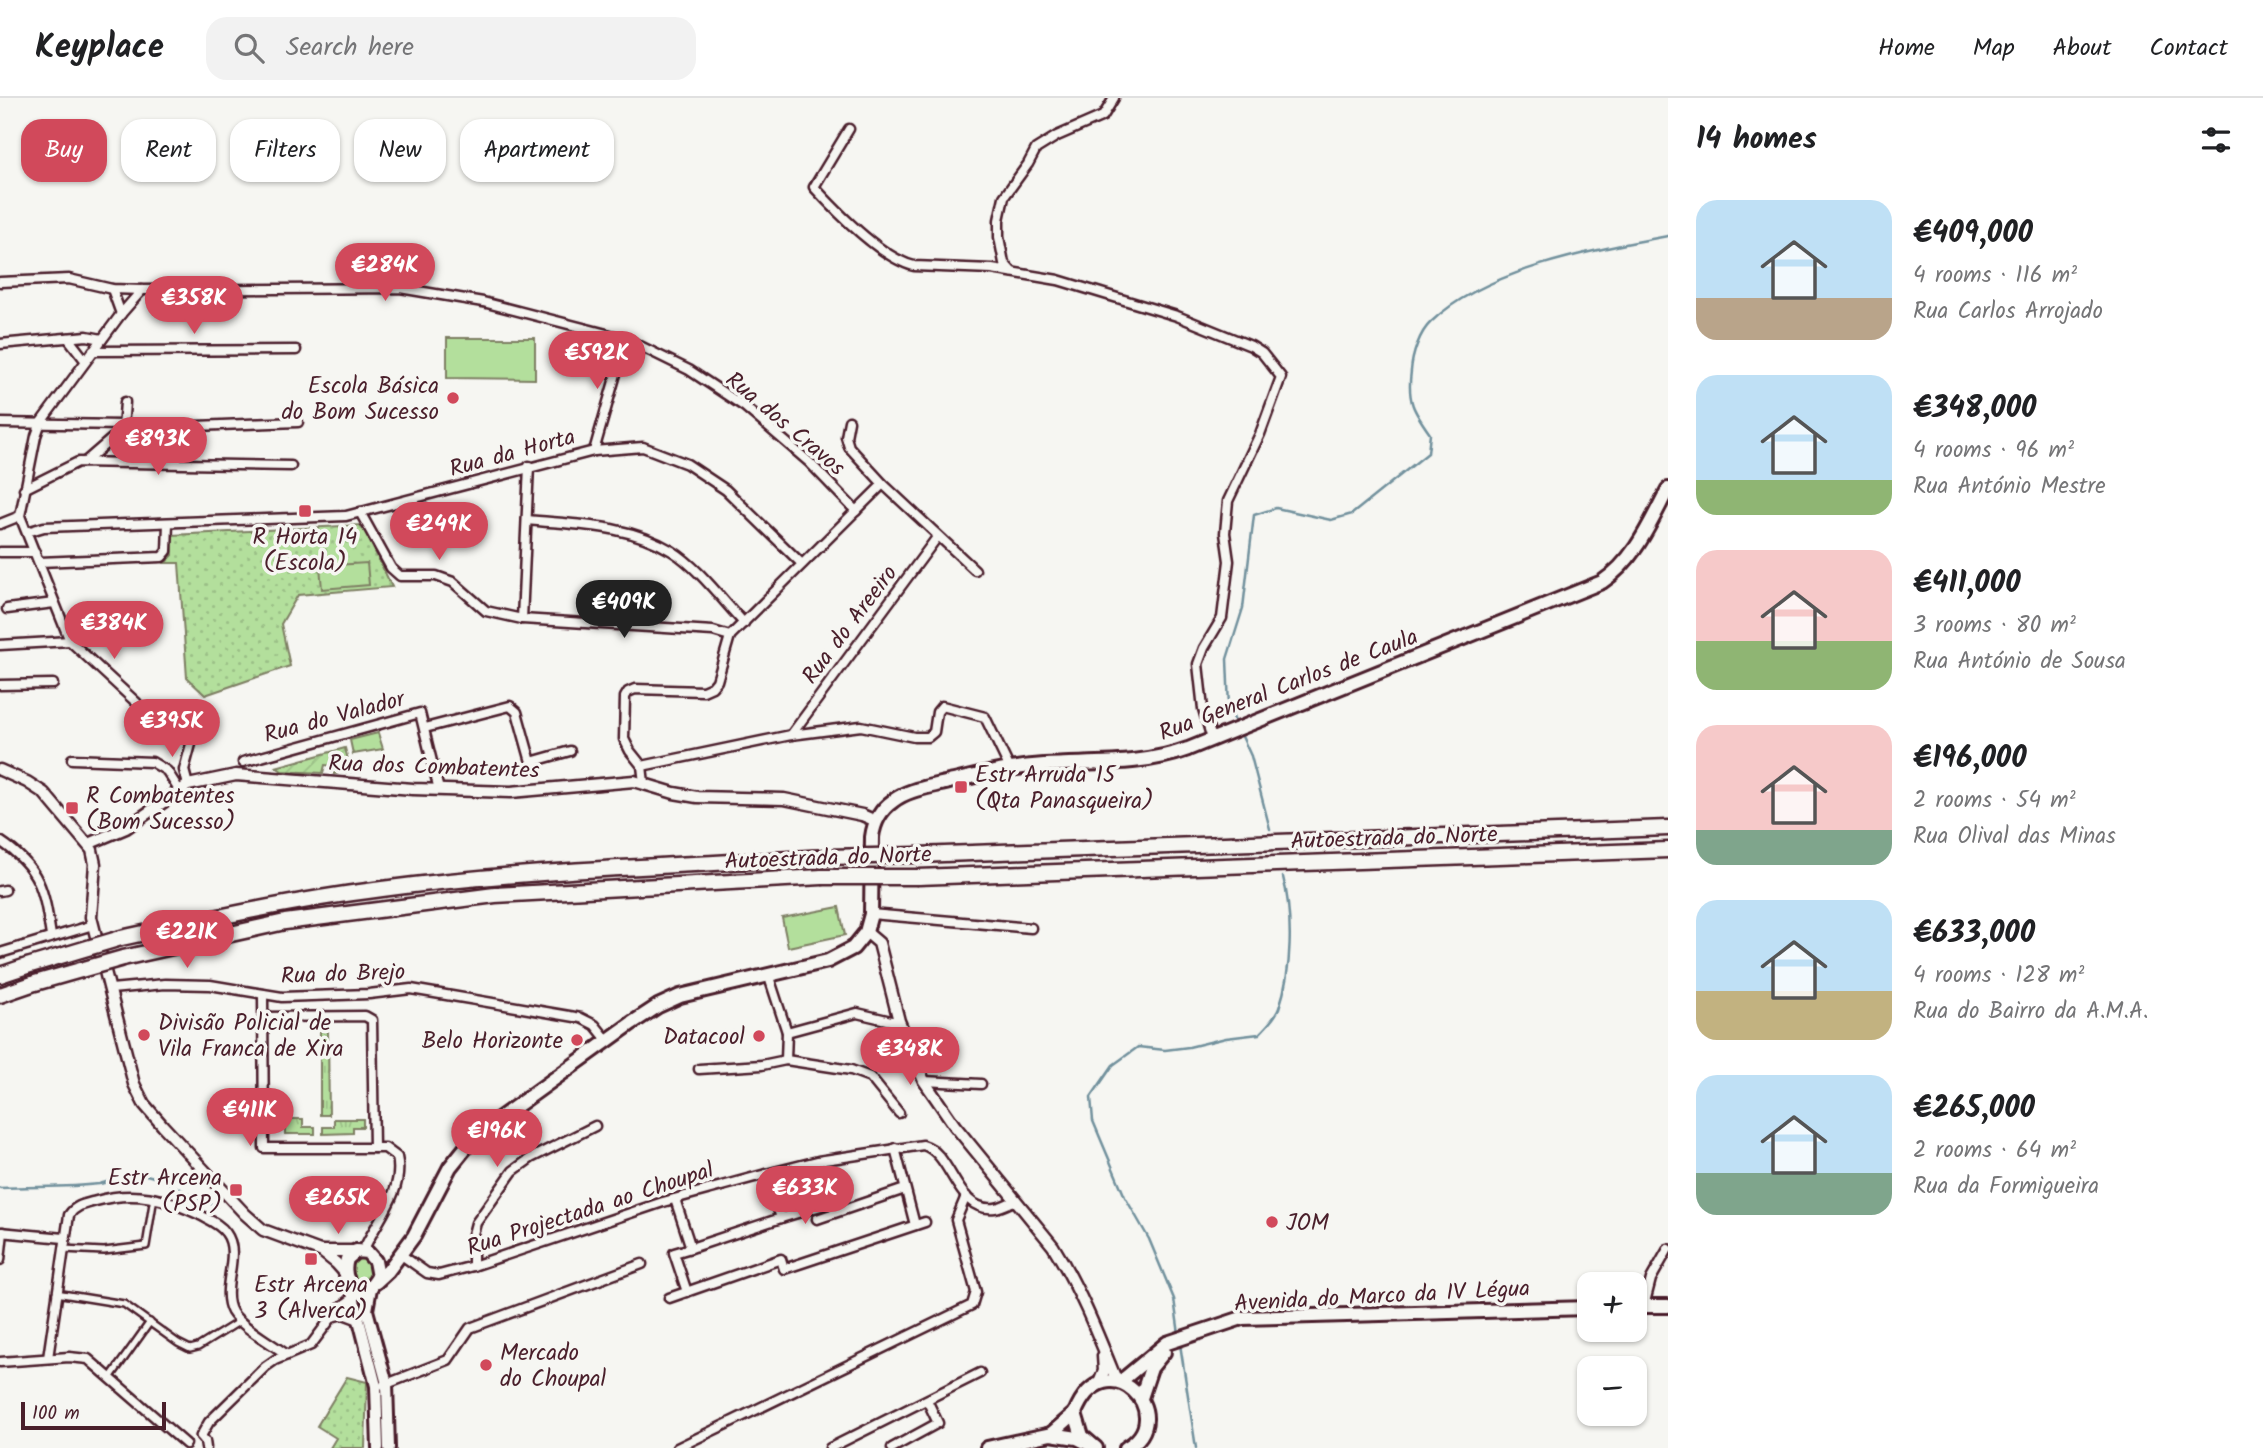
<!DOCTYPE html>
<meta charset="utf-8">
<style>
body{margin:0;font-family:Kalam,sans-serif;background:#f2f2f2;color:#202124;height:100vh;display:flex;flex-direction:column;font-size:26px;white-space:nowrap}
*{box-sizing:border-box;margin:0}
p{font-size:23px;color:#757577}
.icon{flex:none;width:38px;height:38px;fill:none;stroke:currentColor;stroke-width:2;stroke-linecap:round;stroke-linejoin:round}
.map{position:relative;flex:1;overflow:hidden}
.sheet{display:flex;flex-direction:column;background:#fff;width:595px}
.sheet>*{flex:none}
.hud{position:absolute;left:21px;top:21px;width:665px;height:63px;display:flex;gap:14px}
.tools{position:absolute;left:1577px;top:1174px;display:grid;gap:14px}
.tools a{display:grid;place-items:center;width:70px;height:70px;border-radius:14px;background:#fff;box-shadow:0 2px 5px #0004;font-size:35px}
.scale{position:absolute;left:21px;bottom:18px;width:145px;box-sizing:border-box;padding-left:7px;border:4px solid #4a1f2b;border-top:0;font-size:19px;line-height:24px;white-space:nowrap;color:#4a1f2b;-webkit-text-stroke:5px #f6f6f2;paint-order:stroke}
.price{position:absolute;translate:-50% -60px;padding:0 16px;border-radius:24px;background:#d1495b;color:#fff;font-size:23px;line-height:46px;filter:drop-shadow(0 2px 4px #0008)}
.price::after{content:'';position:absolute;left:50%;top:42px;width:21px;height:16px;margin-left:-10px;background:inherit;clip-path:polygon(0 0,100% 0,50% 100%)}
.price.selected{background:#222;color:#fff}
ul{padding:0;list-style:none}
li{display:flex;align-items:center;gap:21px;height:175px;padding:0 28px}
li span{display:grid;place-items:center;flex:none;width:196px;height:140px;border-radius:21px;color:#555}
li>.icon{margin-inline-start:auto}
span .icon{width:84px;height:84px;fill:#fffc;stroke-width:1}
li b{font-size:30px}
h2{display:flex;justify-content:space-between;align-items:center;height:84px;padding:0 28px;font-size:30px}
.chip{padding:0 24px;border-radius:21px;background:#fff;box-shadow:0 2px 5px #0004;font-size:24px;line-height:63px}
.chip.selected{background:#d1495b;color:#fff}
header{display:flex;align-items:center;gap:42px;box-sizing:border-box;height:98px;padding:0 35px;background:#fff;border-bottom:2px solid #e0e0e0}
header strong{font-size:33px}
nav{display:flex;gap:38px;margin-inline-start:auto;font-size:24px}
.search{width:490px;height:63px;background:#f2f2f2;display:flex;align-items:center;gap:18px;box-sizing:border-box;padding:0 24px;border-radius:21px;color:#757577;font-size:26px}
main{display:flex;flex:1;min-height:0}
.map>svg:first-child{display:block}
.grass{fill:url(#grass-tufts);stroke:#7e7f64;stroke-width:2}
.park{fill:url(#park-dots);stroke:#7e7f64;stroke-width:2}
.garden{fill:url(#garden-furrows);stroke:#7e7f64;stroke-width:2}
.pitch{fill:#b3df9c;stroke:#7e7f64;stroke-width:2}
.lines{fill:none;stroke-linecap:round;stroke-linejoin:round}
.stream{stroke:#72919d;stroke-width:2.5}
.pedestrian-casing{stroke:#4a1f2b;stroke-width:10}
.minor-casing{stroke:#4a1f2b;stroke-width:13}
.tertiary-casing{stroke:#4a1f2b;stroke-width:15}
.secondary-casing{stroke:#4a1f2b;stroke-width:16}
.primary-casing{stroke:#4a1f2b;stroke-width:18}
.motorway-casing{stroke:#4a1f2b;stroke-width:19}
.pedestrian{stroke:#f6f6f2;stroke-width:5}
.minor{stroke:#f6f6f2;stroke-width:8}
.tertiary{stroke:#f6f6f2;stroke-width:10}
.secondary{stroke:#f6f6f2;stroke-width:10}
.primary{stroke:#f6f6f2;stroke-width:12}
.motorway{stroke:#f6f6f2;stroke-width:14}
.motorway-bridge-casing{stroke:#4a1f2b;stroke-width:19;stroke-linecap:butt}
.motorway-bridge{stroke:#f6f6f2;stroke-width:14}
.poi-dot{fill:#d1495b;stroke:#f6f6f2;stroke-width:2.5}
.labels{text-anchor:middle;stroke-width:7;stroke-linejoin:round;paint-order:stroke}
.poi-label{font-size:23px;fill:#4a1f2b;stroke:#f6f6f2;text-anchor:start}
.street-label{font-size:23px;fill:#4a1f2b;stroke:#f6f6f2}
</style>
<header>
<strong>Keyplace</strong>
<div class="search"><svg class="icon" aria-label="search" viewBox="0 0 24 24"><circle cx="10" cy="10" r="6"/><path d="M15 15l6 6"/></svg>Search here</div>
<nav><a>Home</a><a>Map</a><a>About</a><a>Contact</a></nav>
</header>
<main>
<div class="map">
<svg width="1668" height="1350" viewBox="0 0 1668 1350">
<defs>
<pattern id="grass-tufts" width="24" height="20" patternUnits="userSpaceOnUse" patternTransform="scale(1.75)"><rect width="24" height="20" fill="#b3df9c"/><path d="M3 7l-1-3M5 7V3M7 7l1-3M15 17l-1-3M17 17v-4M19 17l1-3" fill="none" stroke="#9bbf87"/></pattern>
<pattern id="park-dots" width="8" height="8" patternUnits="userSpaceOnUse" patternTransform="scale(1.75)"><rect width="8" height="8" fill="#b3df9c"/><path d="M2 2h.1M6 6h.1" fill="none" stroke="#9bbf87" stroke-width="1.8" stroke-linecap="round"/></pattern>
<pattern id="garden-furrows" width="10" height="10" patternUnits="userSpaceOnUse" patternTransform="scale(1.75)"><rect width="10" height="10" fill="#b3df9c"/><path d="M-1 1l2-2M0 10L10 0M9 11l2-2" fill="none" stroke="#9bbf87"/></pattern>
</defs>
<rect width="100%" height="100%" fill="#f6f6f2"/>
<filter id="ink" filterUnits="userSpaceOnUse"><feTurbulence type="fractalNoise" baseFrequency=".0143" numOctaves="2"/><feDisplacementMap in="SourceGraphic" scale="14" xChannelSelector="R" yChannelSelector="G"/><feConvolveMatrix kernelMatrix="1 2 1 2 8 2 1 2 1" color-interpolation-filters="sRGB"/></filter>
<g filter="url(#ink)">
<g class="grass">
<polygon points="320,933 328,933 329,1017 320,1017"/>
<polygon points="274,1021 303,1021 303,1029 315,1029 315,1036 285,1036 285,1029 274,1029"/>
<polygon points="334,1021 363,1021 363,1029 353,1029 353,1035 323,1036 323,1029 334,1029"/>
<path d="M356,1159H364L370,1164L373,1179L366,1186L355,1183C350,1173 348,1168 356,1159Z"/>
</g>
<g class="park">
<polygon points="362,427 392,489 298,497 281,526 290,568 205,597 187,580 179,465 165,465 173,457 172,437"/>
<polygon points="347,1279 367,1284 365,1350 330,1350 336,1340 317,1328"/>
</g>
<polygon class="garden" points="345,650 351,674 334,676 334,668 325,667 323,675 282,673 276,669"/>
<g class="pitch">
<polygon points="447,240 535,240 535,281 447,280"/>
<polygon points="367,465 369,487 322,491 320,468"/>
<polygon points="378,635 383,651 353,656 350,642"/>
<polygon points="839,809 845,837 788,849 782,820"/>
</g>
<g class="lines">
<g class="stream">
<path d="M1237,628L1229,610L1227,561L1243,510L1254,417L1276,410L1331,422L1352,416L1428,355L1430,336C1413,312 1407,303 1411,273C1412,258 1419,235 1431,224C1486,171 1594,152 1668,138"/>
<polyline points="1240,634 1251,658 1270,731"/>
<path d="M0,1090C33,1088 66,1090 99,1086C111,1084 124,1076 136,1076C164,1076 190,1101 217,1108"/>
<path d="M1179,1236L1174,1201L1149,1141L1125,1099L1093,1023L1091,999L1113,967L1138,949L1165,952L1189,949L1226,940L1259,936C1266,929 1276,919 1279,910C1292,873 1293,817 1283,779"/>
<polyline points="1180,1246 1196,1350"/>
</g>
<g class="pedestrian-casing">
<g id="pedestrian">
<polyline points="63,1151 104,1153 146,1148 154,1099"/>
<polyline points="56,1195 124,1206 178,1245 190,1251 198,1249 240,1223"/>
<polyline points="110,1280 150,1224"/>
</g>
</g>
<g class="minor-casing">
<g id="minor">
<path d="M849,31L814,89C837,114 881,160 914,168L992,171L1058,182L1177,218L1251,248L1262,255L1281,279L1260,336L1228,403L1225,435L1229,463L1222,520L1204,550L1198,566L1203,611L1212,641"/>
<polyline points="1012,174 1004,165 999,139 999,122 1004,99 1028,66 1036,51 1057,38 1103,18 1114,0"/>
<polyline points="0,184 69,181 112,191 142,192 400,190 483,204 626,241 689,272 745,309 809,364 856,413"/>
<polyline points="112,191 121,216"/>
<polyline points="68,240 85,262"/>
<polyline points="0,246 87,238 102,241"/>
<polyline points="93,253 296,252"/>
<polyline points="849,323 846,339 849,349 883,386 975,472"/>
<polyline points="0,325 122,327 123,331 298,324"/>
<polyline points="594,353 626,241"/>
<polyline points="86,363 123,331 125,304"/>
<polyline points="24,391 78,364 291,368"/>
<polyline points="360,414 391,470 400,478 436,478 453,484 486,513 522,521 713,533 730,538"/>
<path d="M527,422C576,427 628,426 672,453C698,469 723,503 744,525"/>
<polyline points="0,426 20,418"/>
<polyline points="27,434 44,429 346,418 594,353 643,349 687,366 726,392 802,466"/>
<polyline points="0,454 35,454"/>
<polyline points="39,464 162,459 167,453 168,425"/>
<polyline points="7,511 54,505"/>
<polyline points="522,521 529,368"/>
<polyline points="0,547 70,543"/>
<polyline points="0,587 53,586"/>
<polyline points="137,605 70,543 20,418 36,338 41,324 121,216 142,192"/>
<polyline points="425,630 510,608 517,614 531,664 570,653"/>
<polyline points="791,637 938,438"/>
<polyline points="72,661 152,664 167,673 179,692"/>
<polyline points="243,664 420,615 439,692"/>
<polyline points="642,668 791,637 861,628 914,639 928,639 934,634 937,614 942,608 985,619 1010,671"/>
<polyline points="644,685 642,668 630,653 624,641 625,599 628,594 635,591 703,593 712,589 717,583 730,538 883,386"/>
<polyline points="188,687 184,672 194,635"/>
<path d="M0,743C41,770 44,793 51,838"/>
<polyline points="0,793 5,792"/>
<polyline points="871,816 1031,830"/>
<polyline points="0,855 93,827"/>
<polyline points="768,876 787,934 786,962"/>
<polyline points="111,891 165,886 210,887 282,899 369,896 411,891 581,920 595,927 608,943"/>
<path d="M263,896L264,1050H385L397,1059C405,1093 376,1123 363,1153"/>
<polyline points="263,919 365,918 372,922 374,1050"/>
<polyline points="787,934 857,915 891,923 899,923"/>
<polyline points="699,971 762,967 786,962 851,972 870,979 899,1015"/>
<polyline points="924,983 981,986"/>
<polyline points="895,1050 915,1127"/>
<polyline points="675,1101 691,1150 781,1120 766,1076"/>
<polyline points="781,1120 821,1108"/>
<polyline points="817,1121 905,1091"/>
<polyline points="0,1134 64,1140"/>
<path d="M400,1156L427,1175L439,1177L473,1168L663,1104L766,1076L818,1063L923,1047C953,1055 955,1115 995,1110C1002,1109 1009,1105 1016,1102"/>
<polyline points="0,1162 3,1134"/>
<polyline points="473,1168 473,1136 476,1125 513,1073 531,1060 595,1028"/>
<polyline points="687,1194 674,1155 691,1150"/>
<polyline points="669,1200 781,1161 784,1171 925,1124"/>
<polyline points="1644,1208 1651,1181 1668,1151"/>
<polyline points="331,1219 343,1216 359,1222"/>
<path d="M48,1260L69,1117C76,1107 85,1106 96,1103C134,1092 165,1100 200,1117C209,1122 220,1126 226,1135C242,1157 219,1190 232,1214C241,1229 273,1246 287,1257"/>
<polyline points="0,1264 69,1259 88,1261 186,1346"/>
<polyline points="384,1287 448,1262 470,1230 642,1166"/>
<polyline points="201,1338 209,1324 265,1269 275,1262 311,1247 338,1211 356,1198"/>
<polyline points="201,1338 205,1343 206,1350"/>
<polyline points="677,1350 972,1207 976,1194 956,1122 966,1098"/>
<polyline points="830,1350 980,1275"/>
<polyline points="892,1350 938,1325 927,1302"/>
</g>
</g>
<g class="tertiary-casing">
<g id="tertiary">
<polyline points="0,672 27,684 44,695 92,752 95,766 91,819 134,986 144,1006 163,1028 245,1116 263,1132 320,1153 356,1153"/>
<polyline points="88,746 126,730 188,687 236,677 413,691 511,694 634,683 674,695 697,699 784,701 862,717 876,723"/>
<path d="M866,834L879,845L899,923L924,983L955,1028L1053,1148C1080,1191 1098,1237 1117,1284"/>
<polyline points="321,1153 336,1165 345,1175"/>
<polyline points="1099,1285 1104,1273 1103,1258"/>
</g>
</g>
<g class="secondary-casing">
<g id="secondary">
<polyline points="350,1187 376,1288 378,1350"/>
<polyline points="371,1190 367,1212 387,1286 389,1350"/>
</g>
</g>
<g class="primary-casing">
<g id="primary">
<path d="M356,1153L367,1154L375,1163L378,1179L368,1193C349,1194 342,1177 347,1161Z"/>
<path d="M376,1184L388,1173L414,1138L450,1069L475,1038L632,925L658,908L680,898L828,863L853,850L866,834L871,816L872,739C874,724 880,712 893,703C908,691 930,689 949,684C980,677 1011,669 1044,667C1092,664 1142,668 1188,651L1602,484C1635,462 1650,425 1668,391"/>
<polyline points="1634,1208 1668,1208"/>
<polyline points="1120,1284 1167,1245 1242,1220 1589,1210"/>
<polyline points="1141,1300 1151,1270 1164,1254"/>
<polyline points="1051,1336 1075,1315"/>
<polyline points="987,1350 1051,1336 1077,1340 1089,1346"/>
<path d="M1096,1350L1082,1338L1075,1315C1106,1239 1182,1319 1126,1350"/>
</g>
</g>
<g class="motorway-casing">
<g id="motorway">
<polyline points="917,757 1668,730"/>
<polyline points="918,779 1668,752"/>
<path d="M121,840C208,821 294,802 382,791C529,771 679,768 827,759"/>
<polyline points="123,860 285,824 495,797 822,779"/>
<polyline points="0,877 27,868"/>
<polyline points="0,897 35,885"/>
</g>
</g>
<use href="#pedestrian" class="pedestrian"/>
<use href="#minor" class="minor"/>
<use href="#tertiary" class="tertiary"/>
<use href="#secondary" class="secondary"/>
<use href="#primary" class="primary"/>
<use href="#motorway" class="motorway"/>
<g class="motorway-bridge-casing">
<g id="motorway-bridge">
<polyline points="827,759 917,757"/>
<polyline points="822,779 918,779"/>
<polyline points="27,868 121,840"/>
<polyline points="35,885 123,860"/>
</g>
</g>
<use href="#motorway-bridge" class="motorway-bridge"/>
</g>
</g>
<g class="poi-dot">
<circle cx="453" cy="300" r="7"/>
<rect x="298" y="406" width="14" height="14" rx="3.5"/>
<rect x="954" y="682" width="14" height="14" rx="3.5"/>
<rect x="65" y="703" width="14" height="14" rx="3.5"/>
<circle cx="144" cy="937" r="7"/>
<circle cx="759" cy="938" r="7"/>
<circle cx="577" cy="942" r="7"/>
<rect x="229" y="1085" width="14" height="14" rx="3.5"/>
<circle cx="1272" cy="1124" r="7"/>
<rect x="304" y="1154" width="14" height="14" rx="3.5"/>
<circle cx="486" cy="1267" r="7"/>
</g>
<g class="labels">
<g class="poi-label">
<text x="439" y="295" text-anchor="end">Escola Básica<tspan x="439" dy="26">do Bom Sucesso</tspan></text>
<text x="305" y="446" text-anchor="middle">R Horta 14<tspan x="305" dy="26">(Escola)</tspan></text>
<text x="975" y="684">Estr Arruda 15<tspan x="975" dy="26">(Qta Panasqueira)</tspan></text>
<text x="86" y="705">R Combatentes<tspan x="86" dy="26">(Bom Sucesso)</tspan></text>
<text x="158" y="932">Divisão Policial de<tspan x="158" dy="26">Vila Franca de Xira</tspan></text>
<text x="745" y="946" text-anchor="end">Datacool</text>
<text x="563" y="950" text-anchor="end">Belo Horizonte</text>
<text x="222" y="1087" text-anchor="end">Estr Arcena<tspan x="222" dy="26">(PSP)</tspan></text>
<text x="1286" y="1132">JOM</text>
<text x="311" y="1194" text-anchor="middle">Estr Arcena<tspan x="311" dy="26">3 (Alverca)</tspan></text>
<text x="500" y="1262">Mercado<tspan x="500" dy="26">do Choupal</tspan></text>
</g>
<g class="street-label">
<text transform="translate(786 325) rotate(40)" y="8">Rua dos Cravos</text>
<text transform="translate(512 354) rotate(-15)" y="8">Rua da Horta</text>
<text transform="translate(849 526) rotate(-53)" y="8">Rua do Areeiro</text>
<text transform="translate(1288 586) rotate(-21)" y="8">Rua General Carlos de Caula</text>
<text transform="translate(334 618) rotate(-15)" y="8">Rua do Valador</text>
<text transform="translate(434 668) rotate(2)" y="8">Rua dos Combatentes</text>
<text transform="translate(1394 739) rotate(-2)" y="8">Autoestrada do Norte</text>
<text transform="translate(828 759) rotate(-2)" y="8">Autoestrada do Norte</text>
<text transform="translate(343 875) rotate(-2)" y="8">Rua do Brejo</text>
<text transform="translate(590 1110) rotate(-18)" y="8">Rua Projectada ao Choupal</text>
<text transform="translate(1382 1197) rotate(-3)" y="8">Avenida do Marco da IV Légua</text>
</g>
</g>
</svg>
<div class="tools">
<a>+</a>
<a>−</a>
</div>
<div class="scale">100 m</div>
<b class="price" style="left:385px;top:205px">€284K</b>
<b class="price" style="left:194px;top:238px">€358K</b>
<b class="price" style="left:597px;top:293px">€592K</b>
<b class="price" style="left:158px;top:379px">€893K</b>
<b class="price" style="left:439px;top:464px">€249K</b>
<b class="price selected" style="left:624px;top:542px">€409K</b>
<b class="price" style="left:114px;top:563px">€384K</b>
<b class="price" style="left:172px;top:661px">€395K</b>
<b class="price" style="left:187px;top:872px">€221K</b>
<b class="price" style="left:910px;top:989px">€348K</b>
<b class="price" style="left:250px;top:1050px">€411K</b>
<b class="price" style="left:497px;top:1071px">€196K</b>
<b class="price" style="left:805px;top:1128px">€633K</b>
<b class="price" style="left:338px;top:1138px">€265K</b>
<div class="hud">
<a class="chip selected">Buy</a>
<a class="chip">Rent</a>
<a class="chip">Filters</a>
<a class="chip">New</a>
<a class="chip">Apartment</a>
</div>
</div>
<section class="sheet">
<h2>14 homes<svg class="icon" aria-label="filters" viewBox="0 0 24 24"><path d="M4 7h16M4 17h16"/><circle cx="9" cy="7" r="2"/><circle cx="15" cy="17" r="2"/></svg></h2>
<ul>
<li><span style="background:linear-gradient(#bfe0f5 70%,#b9a48a 0)"><svg class="icon" aria-label="home" viewBox="0 0 24 24"><path d="M3 11l9-7 9 7M6 9v11h12V9"/></svg></span><div><b>€409,000</b><p>4 rooms · 116 m²</p><p>Rua Carlos Arrojado</p></div></li>
<li><span style="background:linear-gradient(#bfe0f5 75%,#8fb573 0)"><svg class="icon" aria-label="home" viewBox="0 0 24 24"><path d="M3 11l9-7 9 7M6 9v11h12V9"/></svg></span><div><b>€348,000</b><p>4 rooms · 96 m²</p><p>Rua António Mestre</p></div></li>
<li><span style="background:linear-gradient(#f6c9c9 65%,#8fb573 0)"><svg class="icon" aria-label="home" viewBox="0 0 24 24"><path d="M3 11l9-7 9 7M6 9v11h12V9"/></svg></span><div><b>€411,000</b><p>3 rooms · 80 m²</p><p>Rua António de Sousa</p></div></li>
<li><span style="background:linear-gradient(#f6c9c9 75%,#7fa58c 0)"><svg class="icon" aria-label="home" viewBox="0 0 24 24"><path d="M3 11l9-7 9 7M6 9v11h12V9"/></svg></span><div><b>€196,000</b><p>2 rooms · 54 m²</p><p>Rua Olival das Minas</p></div></li>
<li><span style="background:linear-gradient(#bfe0f5 65%,#c2b280 0)"><svg class="icon" aria-label="home" viewBox="0 0 24 24"><path d="M3 11l9-7 9 7M6 9v11h12V9"/></svg></span><div><b>€633,000</b><p>4 rooms · 128 m²</p><p>Rua do Bairro da A.M.A.</p></div></li>
<li><span style="background:linear-gradient(#bfe0f5 70%,#7fa58c 0)"><svg class="icon" aria-label="home" viewBox="0 0 24 24"><path d="M3 11l9-7 9 7M6 9v11h12V9"/></svg></span><div><b>€265,000</b><p>2 rooms · 64 m²</p><p>Rua da Formigueira</p></div></li>
</ul>
</section>
</main>
